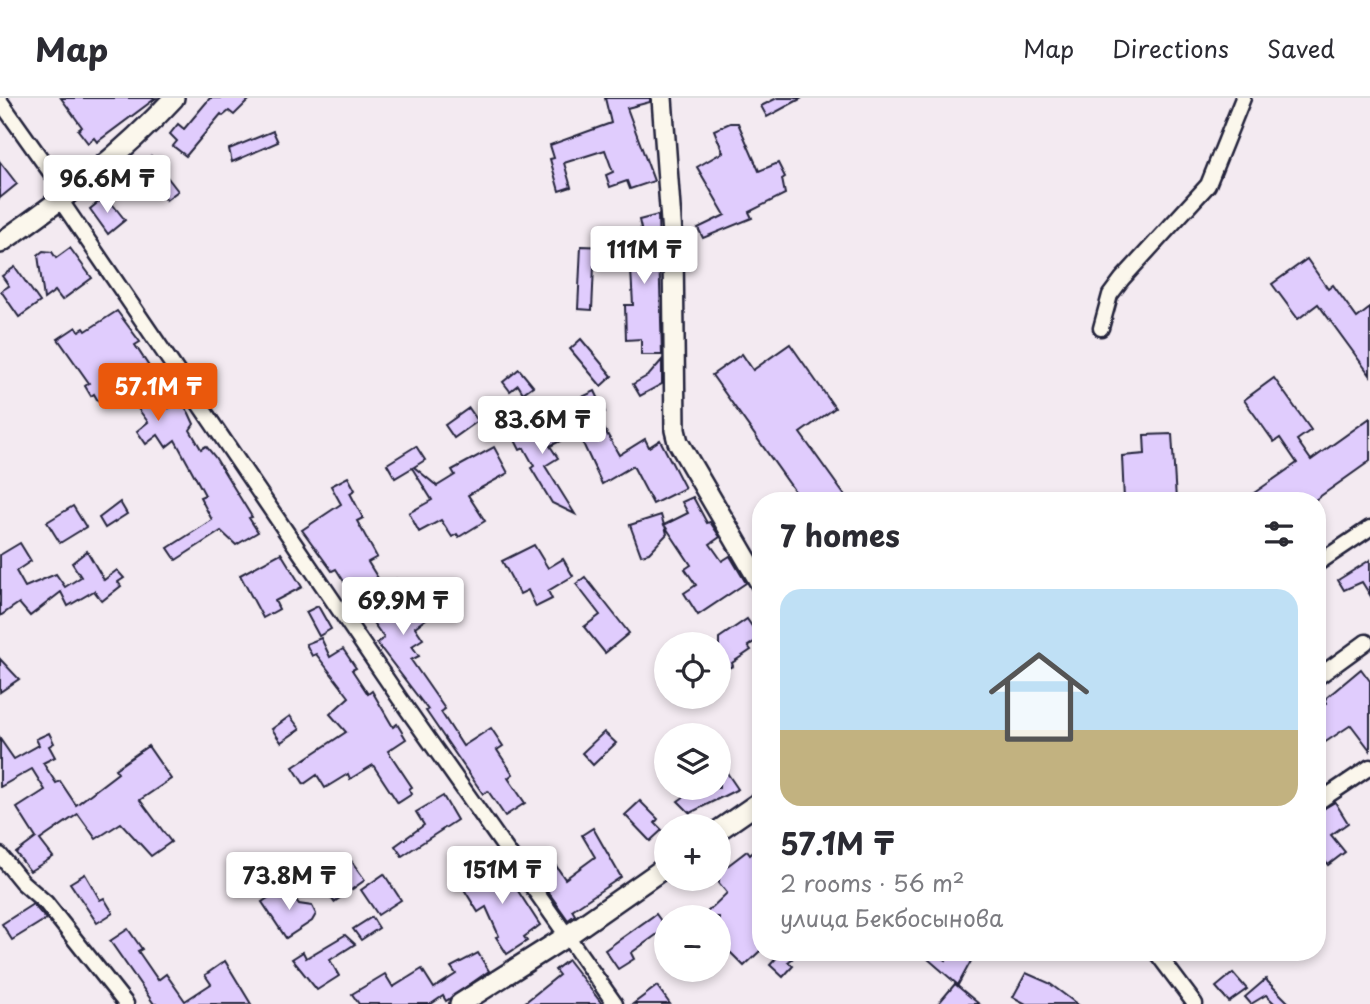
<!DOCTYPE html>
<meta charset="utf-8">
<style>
body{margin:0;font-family:"Playpen Sans",sans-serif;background:#f7f7f7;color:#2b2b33;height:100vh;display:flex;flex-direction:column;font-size:26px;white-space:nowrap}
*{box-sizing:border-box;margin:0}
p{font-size:23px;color:#7c7c81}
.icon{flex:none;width:38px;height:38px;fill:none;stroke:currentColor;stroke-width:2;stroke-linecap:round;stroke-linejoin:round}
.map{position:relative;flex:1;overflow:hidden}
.details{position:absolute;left:752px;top:394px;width:574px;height:469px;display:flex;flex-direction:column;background:#fff;border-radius:28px;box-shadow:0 4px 10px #0003}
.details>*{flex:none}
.fabs{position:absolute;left:654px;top:534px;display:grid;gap:14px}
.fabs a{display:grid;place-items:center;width:77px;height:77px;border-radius:50%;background:#fff;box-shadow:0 4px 10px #0003;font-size:35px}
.price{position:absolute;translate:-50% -60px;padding:0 16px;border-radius:7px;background:#fff;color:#222;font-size:23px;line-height:46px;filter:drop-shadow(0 2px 4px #0008)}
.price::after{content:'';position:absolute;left:50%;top:42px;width:21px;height:16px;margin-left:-10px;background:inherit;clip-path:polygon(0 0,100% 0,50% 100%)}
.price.current{background:#ea580c;color:#fff}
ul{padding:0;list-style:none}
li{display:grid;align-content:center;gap:14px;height:371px;padding:0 28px}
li+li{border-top:2px solid #e1e1e2}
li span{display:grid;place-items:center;height:217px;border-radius:21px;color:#555}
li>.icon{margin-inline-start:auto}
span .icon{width:126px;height:126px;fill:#fffc;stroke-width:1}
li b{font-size:30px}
h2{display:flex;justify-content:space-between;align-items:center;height:84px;padding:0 28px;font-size:30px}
header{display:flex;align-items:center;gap:42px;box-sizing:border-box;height:98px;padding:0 35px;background:#fff;border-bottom:2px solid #e1e1e2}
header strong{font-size:33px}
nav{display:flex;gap:38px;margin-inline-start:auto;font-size:24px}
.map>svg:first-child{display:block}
.building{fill:#e0ccfd;stroke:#22223b;stroke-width:2}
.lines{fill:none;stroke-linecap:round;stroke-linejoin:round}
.street-casing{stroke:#22223b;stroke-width:19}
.secondary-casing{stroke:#22223b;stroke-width:24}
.street{stroke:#fbf7ec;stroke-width:14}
.secondary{stroke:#fbf7ec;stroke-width:19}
</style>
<header>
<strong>Map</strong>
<nav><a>Map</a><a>Directions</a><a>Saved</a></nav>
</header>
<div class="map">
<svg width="1370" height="906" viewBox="0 0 1370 906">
<rect width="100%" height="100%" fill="#f3eaf1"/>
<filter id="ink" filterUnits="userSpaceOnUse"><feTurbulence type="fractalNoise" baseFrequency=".0143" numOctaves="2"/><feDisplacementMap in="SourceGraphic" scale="14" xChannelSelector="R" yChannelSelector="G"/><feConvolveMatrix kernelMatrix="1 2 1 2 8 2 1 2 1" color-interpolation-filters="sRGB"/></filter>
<g filter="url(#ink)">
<g class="building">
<polygon points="61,0 156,0 97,44 94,40 88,45 78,32 82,29"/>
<polygon points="210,0 251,0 234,17 229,13 223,18 221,16 186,58 173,48 177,43 170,36 178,26 184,31"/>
<polygon points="605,0 650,0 650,4 627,10 654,83 630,91 627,83 610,89 606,77 613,74 605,52 564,65 571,89 559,93 550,61 554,60 550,47 611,25"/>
<polygon points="777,0 802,0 767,19 761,8"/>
<polygon points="730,25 738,25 759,73 778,65 785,79 782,81 785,96 749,114 752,120 703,140 698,130 725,117 697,69 723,54 714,32"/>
<polygon points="273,33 278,44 232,64 229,51"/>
<polygon points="151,58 178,93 166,102 140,67"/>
<polygon points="0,64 17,86 0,100"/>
<polygon points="106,98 125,122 108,136 90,111"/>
<polygon points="658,117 662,257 641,257 641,241 626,242 625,207 633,207 630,154 612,155 610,143 642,135 639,122"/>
<polygon points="581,148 608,149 607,169 594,168 592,212 578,211"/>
<polygon points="70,150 92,180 62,202 55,193 44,201 38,157 43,153 52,154 56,160"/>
<polygon points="1307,161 1328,191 1333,187 1357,220 1370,210 1370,277 1318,206 1298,221 1272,186"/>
<polygon points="15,169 40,204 19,219 1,193 9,188 2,178"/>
<polygon points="117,213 140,244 135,247 150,270 143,274 169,310 180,302 189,315 194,326 190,332 201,351 206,348 215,359 252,419 249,420 258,434 236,447 221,433 176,462 168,450 212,422 200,399 205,397 186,362 175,342 166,349 158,337 146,346 137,333 148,324 121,288 98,303 94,296 91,298 85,288 89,285 58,241 76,229 79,233 84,230 86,233"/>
<polygon points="581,241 612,278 601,288 570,251"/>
<polygon points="790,246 835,310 800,335 848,402 801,402 712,277 742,256 753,272"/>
<polygon points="662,262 662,286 640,298 633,286 649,277"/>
<polygon points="519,271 533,288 523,295 518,287 510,293 503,284"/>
<polygon points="1274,280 1311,332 1297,342 1311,362 1370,320 1370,363 1315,402 1244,402 1297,365 1280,340 1274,344 1244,302"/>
<polygon points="595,293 605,314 597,318 619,357 645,341 649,349 660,342 685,390 653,406 633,368 602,386 565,307"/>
<polygon points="469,310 478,323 454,340 445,327"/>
<polygon points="544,315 560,343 550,348 558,360 545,368 575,416 552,405 531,370 534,368 524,350 520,352 515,342 518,340 516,335"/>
<polygon points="1172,336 1176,402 1124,402 1122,358 1145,356 1144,337"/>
<polygon points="416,348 425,362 414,369 437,388 455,377 452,372 494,349 508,375 468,397 485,423 459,439 457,436 452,439 441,422 419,434 409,415 432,402 412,370 395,380 387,366"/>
<polygon points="348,379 355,392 350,395 363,420 357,423 377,459 368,464 384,490 396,481 426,521 415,529 423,541 412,548 419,558 411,562 445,611 441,614 463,648 491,630 503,648 497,652 513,676 508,680 525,705 505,718 488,693 483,696 426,613 428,612 377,545 384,540 359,505 353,508 346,496 350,493 336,471 332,473 302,432 341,406 331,388"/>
<polygon points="693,399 707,425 710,424 720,439 710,446 722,463 730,458 746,485 698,517 684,495 696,487 685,471 691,467 665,428 667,436 649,455 641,457 630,427 661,417 664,427 688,415 682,404"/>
<polygon points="120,404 127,416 105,430 99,420"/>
<polygon points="73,408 86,429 60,445 47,424"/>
<polygon points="20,445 31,463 16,473 25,489 56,476 65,489 81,479 72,465 87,453 104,482 117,472 124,480 118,484 121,488 102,503 94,493 68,508 61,494 30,518 19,505 0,518 0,457"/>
<polygon points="534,447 548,470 563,461 573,478 548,493 552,501 536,509 528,492 520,496 502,463"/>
<polygon points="281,455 302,489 275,503 279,511 263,520 240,477"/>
<polygon points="1370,462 1370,497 1362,484 1344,492 1338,482"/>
<polygon points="585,479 629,535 605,555 584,529 600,517 576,486"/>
<polygon points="318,508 331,531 319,538 306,514"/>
<polygon points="747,521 760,540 748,548 751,552 732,565 733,568 719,574 719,540"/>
<polygon points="321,540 330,559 343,551 356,570 352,572 368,596 372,593 393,629 397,626 406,641 388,653 412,689 409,691 412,696 398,705 373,667 350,681 348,676 325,690 317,677 304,686 293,669 346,634 330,616 349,599 316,556 312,558 306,546"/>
<polygon points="0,561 19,581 0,594"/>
<polygon points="1361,571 1370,583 1370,652 1351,627 1318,649 1318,611 1327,605 1325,601"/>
<polygon points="290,618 300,631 281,644 272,631"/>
<polygon points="604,634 616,645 593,667 582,655"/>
<polygon points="49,635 54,645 49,648 55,659 43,665 56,685 60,683 76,707 118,675 115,671 148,648 171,681 140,702 171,744 151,758 121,725 96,741 78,716 40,742 53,759 30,773 16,755 36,740 17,710 45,692 32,671 0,689 0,641 14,661 39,647 36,641"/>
<polygon points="719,663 738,691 690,715 678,703 696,690 719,690"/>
<polygon points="443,698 457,722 402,758 395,748 424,727 416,714"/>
<polygon points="640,703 658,721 655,725 662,732 650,743 625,717"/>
<polygon points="1335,704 1348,725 1331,737 1345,754 1328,767 1318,753 1318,730 1324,725 1318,714"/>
<polygon points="593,730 621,779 572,812 575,817 568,822 530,768 548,756 565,781 595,759 582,737"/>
<polygon points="761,747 761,790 754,796 761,803 761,852 744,868 719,843 719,819 702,819 727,795 719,785 719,761 726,769 747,753 750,757"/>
<polygon points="496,759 540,827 524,839 527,843 507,856 496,839 499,838 486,809 478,814 462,788 490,772 486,765"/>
<polygon points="350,761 365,782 334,804 319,782"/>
<polygon points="85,776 100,802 104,800 113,815 97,825 70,785"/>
<polygon points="384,776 401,802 378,817 361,792"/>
<polygon points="286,788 299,806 312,808 316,816 312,823 286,840 262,804"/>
<polygon points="33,806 46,821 12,842 2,826"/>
<polygon points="656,816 666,830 631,855 634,861 618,871 605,852"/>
<polygon points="372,819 379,830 361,842 353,831"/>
<polygon points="128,831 142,851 138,853 158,882 166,876 185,903 211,886 205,877 225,863 251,906 154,906 110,843"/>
<polygon points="345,837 355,846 330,862 339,878 317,892 292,861 303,854 306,860"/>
<polygon points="782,854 792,861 788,864 793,868 783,879 770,867"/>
<polygon points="934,854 946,862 950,854 976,854 958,887 928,861"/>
<polygon points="478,855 489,873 446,903 443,898 431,906 359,906 352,896 385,876 393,889 422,871 434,890 456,876 451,869"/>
<polygon points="568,862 602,906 523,906 559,877 555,872"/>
<polygon points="1026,875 1049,885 1077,906 1026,906 1013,899"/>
<polygon points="1233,875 1247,891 1229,904 1216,889"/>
<polygon points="1266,881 1268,884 1290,906 1275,906 1266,897 1251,906 1245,899"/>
<polygon points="955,886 979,906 938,906"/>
<polygon points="657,888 670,906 633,906"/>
</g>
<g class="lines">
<g class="street-casing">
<g id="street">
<polyline points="0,3 68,99"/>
<polyline points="61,103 400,601 615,906"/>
<polyline points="1101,230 1110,197 1122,181 1208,87 1243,0"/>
<polyline points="1318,465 1370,430"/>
<polyline points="1318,579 1366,544"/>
<polyline points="1318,704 1370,669"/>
<polyline points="0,757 22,784 46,805 126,906"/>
<polyline points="1156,854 1195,906"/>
</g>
</g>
<g class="secondary-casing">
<g id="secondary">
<polyline points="662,0 673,151 675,332 678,344 761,486"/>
<path d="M0,145C63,101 122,57 174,0"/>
<polyline points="719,732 761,703"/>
<polyline points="460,906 567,838 667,768"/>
</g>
</g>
<use href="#street" class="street"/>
<use href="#secondary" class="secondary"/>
</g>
</g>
</svg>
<div class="fabs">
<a><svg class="icon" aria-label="locate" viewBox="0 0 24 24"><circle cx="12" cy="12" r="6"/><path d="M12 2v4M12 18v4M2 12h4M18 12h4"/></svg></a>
<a><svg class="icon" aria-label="layers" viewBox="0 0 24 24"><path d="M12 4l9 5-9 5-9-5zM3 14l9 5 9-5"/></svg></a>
<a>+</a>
<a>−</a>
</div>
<b class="price" style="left:107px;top:117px">96.6M ₸</b>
<b class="price" style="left:644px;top:188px">111M ₸</b>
<b class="price current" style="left:158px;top:325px">57.1M ₸</b>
<b class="price" style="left:542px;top:358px">83.6M ₸</b>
<b class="price" style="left:403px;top:539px">69.9M ₸</b>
<b class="price" style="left:502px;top:808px">151M ₸</b>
<b class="price" style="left:289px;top:814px">73.8M ₸</b>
<section class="details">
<h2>7 homes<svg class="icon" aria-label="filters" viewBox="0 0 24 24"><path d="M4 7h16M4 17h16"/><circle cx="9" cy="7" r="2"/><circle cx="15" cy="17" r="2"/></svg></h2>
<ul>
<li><span style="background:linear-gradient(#bfe0f5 65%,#c2b280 0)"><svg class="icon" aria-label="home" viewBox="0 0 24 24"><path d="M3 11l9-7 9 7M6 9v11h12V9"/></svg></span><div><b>57.1M ₸</b><p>2 rooms · 56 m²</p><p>улица Бекбосынова</p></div></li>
</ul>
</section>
</div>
